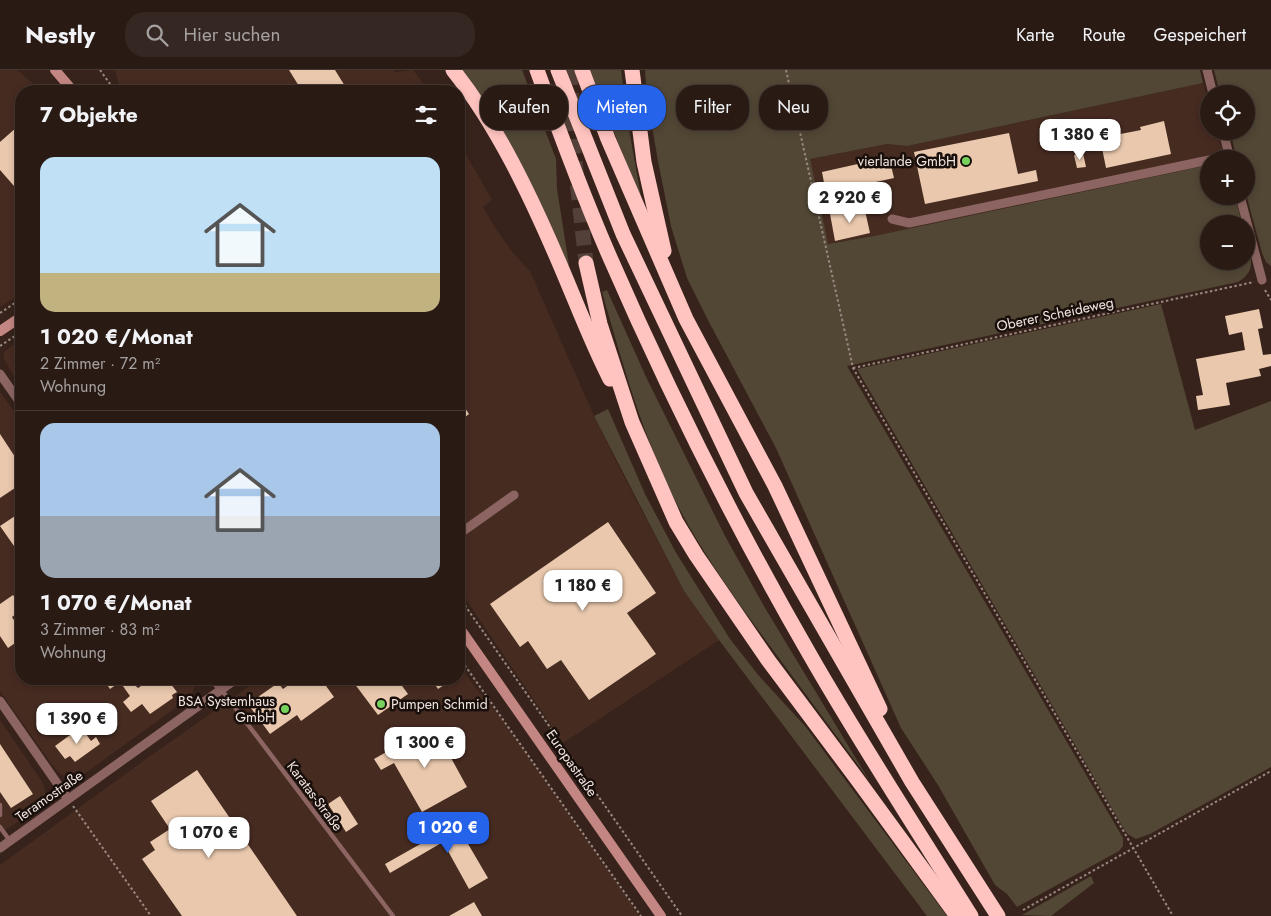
<!DOCTYPE html>
<html lang="de">
<meta charset="utf-8">
<style>
body{margin:0;font-family:Jost,sans-serif;background:#352722;color:#f1f3f6;height:100vh;display:flex;flex-direction:column;font-size:19px;white-space:nowrap}
*{box-sizing:border-box;margin:0}
p{font-size:16px;color:#a5a1a0}
.icon{flex:none;width:28px;height:28px;fill:none;stroke:currentColor;stroke-width:2;stroke-linecap:round;stroke-linejoin:round}
.map{position:relative;flex:1;overflow:hidden}
.side{position:absolute;left:15px;top:15px;width:450px;height:600px;display:flex;flex-direction:column;background:#291a14;border-radius:20px;box-shadow:0 2px 8px #0003,0 0 0 1px #453834}
.side>*{flex:none}
.hud{position:absolute;left:480px;top:15px;width:475px;height:45px;display:flex;gap:10px}
.fabs{position:absolute;left:1200px;top:15px;display:grid;gap:10px}
.fabs a{display:grid;place-items:center;width:55px;height:55px;border-radius:50%;background:#291a14;box-shadow:0 2px 8px #0003,0 0 0 1px #453834;font-size:25px}
.price{position:absolute;translate:-50% -42px;padding:0 11px;border-radius:10px;background:#fff;color:#222;font-size:16px;line-height:32px;filter:drop-shadow(0 1px 2px #0008)}
.price::after{content:'';position:absolute;left:50%;top:30px;width:15px;height:11px;margin-left:-8px;background:inherit;clip-path:polygon(0 0,100% 0,50% 100%)}
.price.on{background:#2563eb;color:#fff}
ul{padding:0;list-style:none}
li{display:grid;align-content:center;gap:10px;height:265px;padding:0 25px}
li+li{border-top:1px solid #453834}
li span{display:grid;place-items:center;height:155px;border-radius:15px;color:#555}
li>.icon{margin-inline-start:auto}
span .icon{width:90px;height:90px;fill:#fffc;stroke-width:1}
li b{font-size:21px}
h2{display:flex;justify-content:space-between;align-items:center;height:60px;padding:0 25px;font-size:21px}
.tag{padding:0 18px;border-radius:20px;background:#291a14;box-shadow:0 2px 8px #0003,0 0 0 1px #453834;font-size:18px;line-height:45px}
.tag.on{background:#2563eb;color:#fff}
header{display:flex;align-items:center;gap:30px;box-sizing:border-box;height:70px;padding:0 25px;background:#291a14;border-bottom:1px solid #453834}
header strong{font-size:24px}
nav{display:flex;gap:28px;margin-inline-start:auto;font-size:18px}
.search{width:350px;height:45px;background:#352722;display:flex;align-items:center;gap:12px;box-sizing:border-box;padding:0 18px;border-radius:20px;color:#a5a1a0;font-size:19px}
.map>svg:first-child{display:block}
.built{fill:#462b21}
.green{fill:#524735}
.building{fill:#e9c8ad}
.lines{fill:none;stroke-linecap:round;stroke-linejoin:round}
.highway-tunnel{stroke:#534038;stroke-width:15;stroke-dasharray:15 8;stroke-linecap:butt}
.path{stroke:#998881;stroke-width:2;stroke-dasharray:2.5 2.5;stroke-linecap:butt}
.lane{stroke:#8c6562;stroke-width:4.5}
.street{stroke:#8c6562;stroke-width:9}
.secondary{stroke:#c48682;stroke-width:10}
.highway{stroke:#ffc4c0;stroke-width:15}
.poi-dot{fill:#75d25b;stroke:#180f0b;stroke-width:2}
.labels{text-anchor:middle;stroke-width:5;stroke-linejoin:round;paint-order:stroke}
.poi-label{font-size:14px;fill:#f2e4de;stroke:#180f0b;text-anchor:end}
.street-label{font-size:14px;fill:#f2e4de;stroke:#180f0b}
</style>
<header>
<strong>Nestly</strong>
<div class="search"><svg class="icon" aria-label="search" viewBox="0 0 24 24"><circle cx="10" cy="10" r="6"/><path d="M15 15l6 6"/></svg>Hier suchen</div>
<nav><a>Karte</a><a>Route</a><a>Gespeichert</a></nav>
</header>
<div class="map">
<svg width="1271" height="846" viewBox="0 0 1271 846">
<rect width="100%" height="100%" fill="#37231b"/>
<g class="built">
<polygon points="0,0 17,0 42,21 21,21 21,224 0,237"/>
<polygon points="115,0 393,0 395,2 413,0 429,21 123,21 119,14"/>
<polygon points="1203,13 1209,32 1209,61 1217,61 1225,89 1209,89 1209,95 879,165 827,174 810,89 887,74 907,76"/>
<polygon points="459,72 492,130 483,137 494,156 513,183 530,201 594,346 622,403 684,521 719,570 563,673 459,519"/>
<polygon points="21,269 21,319 4,289 4,282"/>
<polygon points="0,322 21,351 21,609 197,610 192,624 170,642 77,709 64,707 52,695 0,621"/>
<polygon points="459,594 475,617 503,650 640,846 0,846 0,795 153,684 240,623 258,609 459,609"/>
<polygon points="0,650 43,713 46,724 43,734 0,764"/>
</g>
<g class="green">
<polygon points="461,0 522,0 556,89 557,119 569,195 566,195"/>
<polygon points="589,0 621,0 628,54 642,132"/>
<path d="M645,0H1200L1203,13L907,76L887,74L810,89L828,174L879,165L1209,95V126H1235L1242,154H1209V191H1246V171C1251,189 1257,200 1238,212L847,296L1123,768V776L1119,781L1017,837L1007,824L995,815L938,715L901,658L776,378L709,252L687,208L671,156L658,91L647,28Z"/>
<polygon points="1214,0 1271,0 1271,196 1266,192 1262,183 1246,124 1246,89 1237,89 1230,61 1246,61 1246,24 1220,24"/>
<path d="M607,220L647,309L725,466L765,538L869,710C836,665 803,621 770,576C737,531 704,486 678,436C643,368 623,295 602,222Z"/>
<polygon points="1161,234 1195,360 1271,331 1271,697 1150,764 1136,769 1129,765 1125,761 857,299"/>
<polygon points="608,339 645,424 675,481 730,569 759,606 805,656 947,846 927,846 719,570 684,521 594,346"/>
<polygon points="1091,806 1094,813 1051,846 1022,845"/>
</g>
<g class="building">
<polygon points="289,0 335,0 348,21 302,21"/>
<polygon points="1164,51 1171,84 1106,98 1100,68 1141,60 1140,57"/>
<polygon points="17,57 21,62 21,124 0,100 0,72"/>
<polygon points="1009,63 1018,104 1036,100 1038,111 925,134 914,82"/>
<polygon points="1083,83 1086,97 1077,98 1074,85"/>
<polygon points="889,87 894,108 826,123 822,102"/>
<polygon points="864,136 870,163 835,171 830,144"/>
<polygon points="1259,239 1263,258 1258,259 1263,285 1271,284 1271,296 1259,299 1261,306 1226,313 1230,335 1198,340 1196,326 1203,325 1196,289 1245,280 1242,262 1229,265 1225,246"/>
<polygon points="459,329 469,344 459,352"/>
<polygon points="0,364 21,396 21,414 0,428"/>
<polygon points="21,442 21,486 0,456"/>
<polygon points="608,452 656,523 627,543 656,584 589,630 561,590 547,599 528,571 520,577 490,534"/>
<polygon points="13,525 21,536 21,540 12,547 21,562 21,569 8,578 0,566 0,534"/>
<polygon points="103,609 128,609 138,618 152,609 167,609 177,622 172,625 173,628 150,644 142,634 131,642 123,632 130,626 120,612 110,619"/>
<polygon points="297,609 321,609 334,627 301,651 297,645 270,664 248,634 278,613 283,619"/>
<polygon points="351,609 397,609 408,624 378,645"/>
<polygon points="431,609 453,609 438,619"/>
<polygon points="81,657 91,671 96,667 100,674 75,692 70,686 65,689 55,676"/>
<polygon points="427,659 433,669 439,666 467,717 422,742 394,693 381,700 374,689"/>
<polygon points="0,674 33,724 11,738 0,722"/>
<polygon points="197,700 297,846 182,846 142,789 155,780 150,772 170,759 151,731"/>
<polygon points="340,726 358,754 346,762 328,734"/>
<polygon points="454,750 488,808 469,819 443,772 390,803 385,794 438,764 436,760"/>
<polygon points="474,832 482,846 449,846"/>
</g>
<g class="lines">
<polyline class="highway-tunnel" points="570,0 573,74 586,193"/>
<g class="path">
<polyline points="100,0 115,21"/>
<polyline points="786,0 853,298 1173,846"/>
<polyline points="1265,220 1271,230"/>
<polyline points="0,243 21,229"/>
<polyline points="0,276 21,262"/>
<polyline points="853,298 1254,212"/>
<polyline points="459,527 682,846"/>
<polyline points="459,587 641,846"/>
<polyline points="73,736 151,846"/>
<polyline points="1023,840 1271,701"/>
</g>
<g class="lane">
<polyline points="221,619 393,846"/>
<polyline points="0,735 0,745"/>
<polyline points="0,757 10,771"/>
</g>
<g class="street">
<polyline points="1207,0 1213,24"/>
<polyline points="1223,61 1230,89"/>
<polyline points="1214,89 1229,86"/>
<polyline points="1240,126 1262,210"/>
<polyline points="892,149 909,153 1209,90"/>
<polyline points="0,304 21,334"/>
<polyline points="459,464 514,425"/>
<polyline points="214,609 221,619"/>
<polyline points="0,631 68,729"/>
<polyline points="0,778 236,609"/>
</g>
<g class="secondary">
<polyline points="55,0 73,21"/>
<polyline points="0,261 21,247"/>
<polyline points="459,557 661,846"/>
</g>
<g class="highway">
<path d="M453,0C497,55 530,125 558,190C575,229 590,270 610,309"/>
<path d="M537,0C559,61 582,123 608,183C668,321 735,455 810,585C861,674 917,760 971,846"/>
<polyline points="558,0 623,164 746,423 912,712 998,846"/>
<polyline points="582,0 608,69 686,249 775,416 880,639"/>
<polyline points="632,0 644,92 664,181"/>
<polyline points="586,193 600,254 632,352 676,452 696,485 768,590 857,709 957,846"/>
</g>
</g>
<g class="poi-dot">
<circle cx="966" cy="91" r="5"/>
<circle cx="381" cy="634" r="5"/>
<circle cx="285" cy="639" r="5"/>
</g>
<g class="labels">
<g class="poi-label">
<text x="956" y="96">vierlande GmbH</text>
<text x="275" y="636">BSA Systemhaus<tspan x="275" dy="16">GmbH</tspan></text>
<text x="391" y="639" text-anchor="start">Pumpen Schmid</text>
</g>
<g class="street-label">
<text transform="translate(1055 244) rotate(-12)" y="5">Oberer Scheideweg</text>
<text transform="translate(572 693) rotate(55)" y="5">Europastraße</text>
<text transform="translate(49 726) rotate(-35)" y="5">Teramostraße</text>
<text transform="translate(315 726) rotate(53)" y="5">Karatas-Straße</text>
</g>
</g>
</svg>
<div class="fabs">
<a><svg class="icon" aria-label="locate" viewBox="0 0 24 24"><circle cx="12" cy="12" r="6"/><path d="M12 2v4M12 18v4M2 12h4M18 12h4"/></svg></a>
<a>+</a>
<a>−</a>
</div>
<b class="price" style="left:1080px;top:91px">1 380 €</b>
<b class="price" style="left:850px;top:154px">2 920 €</b>
<b class="price" style="left:583px;top:542px">1 180 €</b>
<b class="price" style="left:77px;top:675px">1 390 €</b>
<b class="price" style="left:425px;top:699px">1 300 €</b>
<b class="price on" style="left:448px;top:784px">1 020 €</b>
<b class="price" style="left:209px;top:789px">1 070 €</b>
<div class="hud">
<a class="tag">Kaufen</a>
<a class="tag on">Mieten</a>
<a class="tag">Filter</a>
<a class="tag">Neu</a>
</div>
<section class="side">
<h2>7 Objekte<svg class="icon" aria-label="filters" viewBox="0 0 24 24"><path d="M4 7h16M4 17h16"/><circle cx="9" cy="7" r="2"/><circle cx="15" cy="17" r="2"/></svg></h2>
<ul>
<li><span style="background:linear-gradient(#bfe0f5 75%,#c2b280 0)"><svg class="icon" aria-label="home" viewBox="0 0 24 24"><path d="M3 11l9-7 9 7M6 9v11h12V9"/></svg></span><div><b>1 020 €/Monat</b><p>2 Zimmer · 72 m²</p><p>Wohnung</p></div></li>
<li><span style="background:linear-gradient(#a9c7e8 60%,#9aa5b1 0)"><svg class="icon" aria-label="home" viewBox="0 0 24 24"><path d="M3 11l9-7 9 7M6 9v11h12V9"/></svg></span><div><b>1 070 €/Monat</b><p>3 Zimmer · 83 m²</p><p>Wohnung</p></div></li>
</ul>
</section>
</div>
